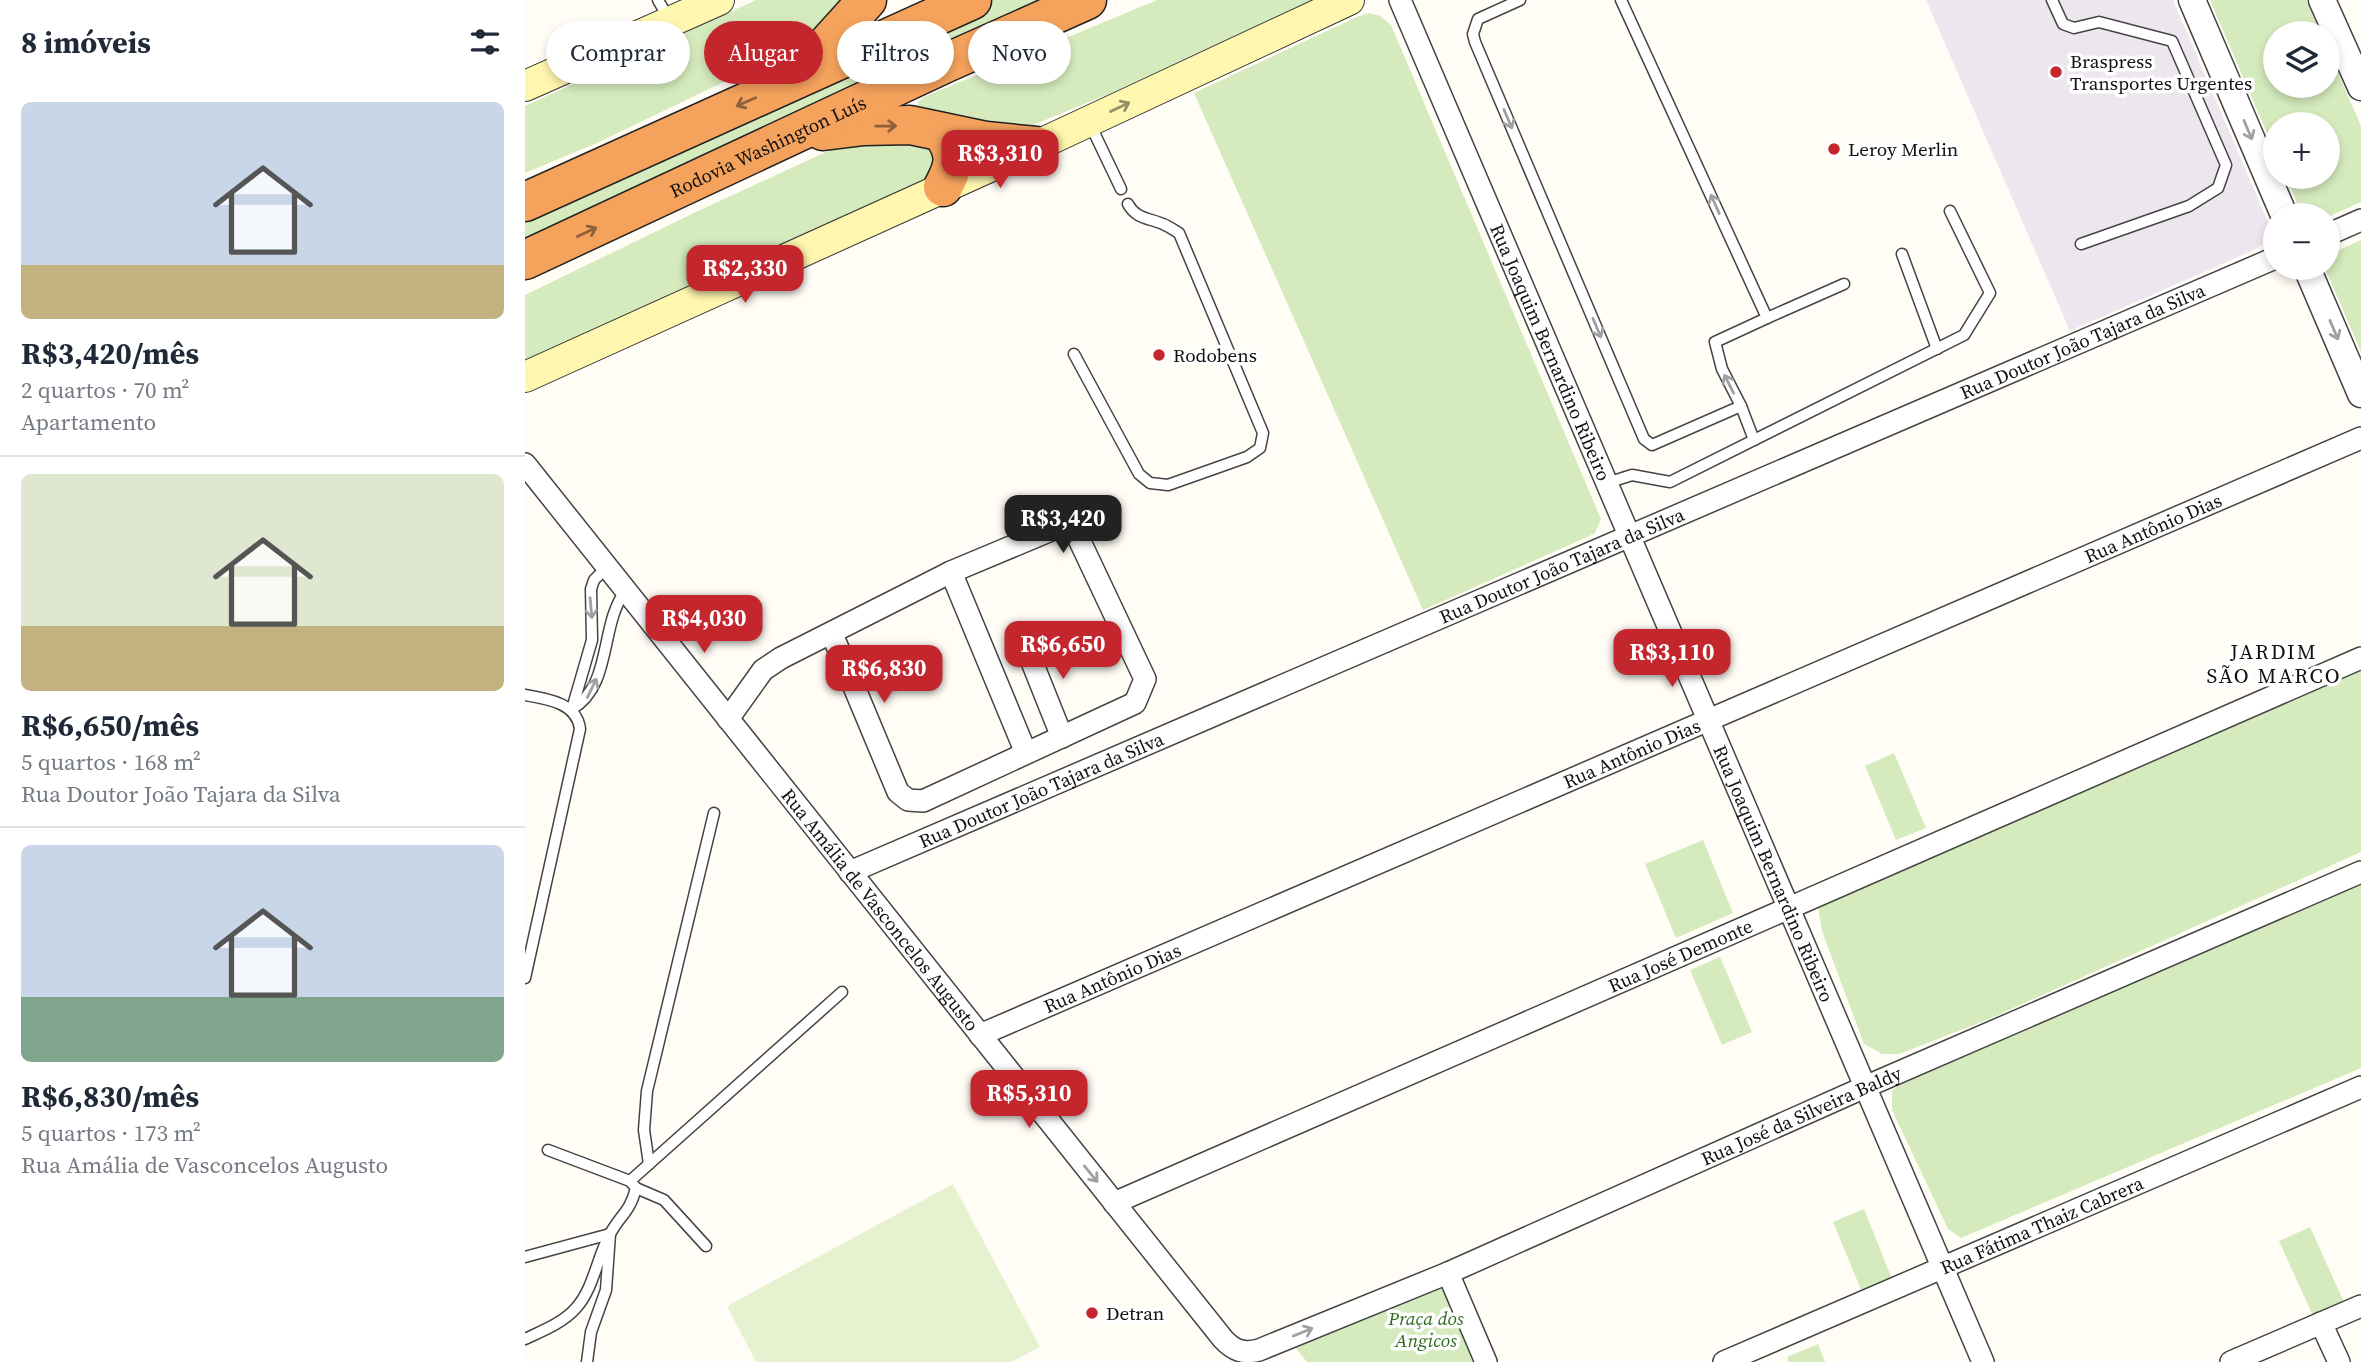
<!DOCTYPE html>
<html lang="pt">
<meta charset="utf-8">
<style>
body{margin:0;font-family:"Source Serif 4",serif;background:#f6f6f7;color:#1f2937;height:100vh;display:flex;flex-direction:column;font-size:26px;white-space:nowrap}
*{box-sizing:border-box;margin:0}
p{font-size:23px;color:#747a83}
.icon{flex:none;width:38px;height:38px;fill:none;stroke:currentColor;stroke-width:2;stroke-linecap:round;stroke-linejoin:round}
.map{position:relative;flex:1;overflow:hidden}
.sheet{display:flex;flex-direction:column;background:#fff;width:525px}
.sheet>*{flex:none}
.banner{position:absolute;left:21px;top:21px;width:665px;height:63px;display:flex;gap:14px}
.controls{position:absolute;left:1738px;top:21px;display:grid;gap:14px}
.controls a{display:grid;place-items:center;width:77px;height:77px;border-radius:50%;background:#fff;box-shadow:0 4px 10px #0003;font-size:35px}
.price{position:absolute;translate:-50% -60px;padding:0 16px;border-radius:14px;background:#c4262e;color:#fff;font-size:23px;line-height:46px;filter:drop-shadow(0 2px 4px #0008)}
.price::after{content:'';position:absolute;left:50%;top:42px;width:21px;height:16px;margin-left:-10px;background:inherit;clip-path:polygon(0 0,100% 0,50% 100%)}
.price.active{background:#222;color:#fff}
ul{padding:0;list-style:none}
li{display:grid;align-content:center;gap:14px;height:371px;padding:0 21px}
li+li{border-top:2px solid #e0e1e3}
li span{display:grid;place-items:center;height:217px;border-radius:10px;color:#555}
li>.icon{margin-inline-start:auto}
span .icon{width:126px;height:126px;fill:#fffc;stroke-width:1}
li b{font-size:30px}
h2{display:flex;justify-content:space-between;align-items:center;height:84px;padding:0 21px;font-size:30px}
.pill{padding:0 24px;border-radius:32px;background:#fff;box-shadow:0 4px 10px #0003;font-size:24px;line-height:63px}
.pill.active{background:#c4262e;color:#fff}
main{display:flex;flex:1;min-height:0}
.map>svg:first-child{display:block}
.industrial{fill:#eee6ef}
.green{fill:#d5ebbd}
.pitch{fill:#e6f2cf}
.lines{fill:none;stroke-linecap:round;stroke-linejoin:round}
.service-casing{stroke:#444;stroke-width:13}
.minor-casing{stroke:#444;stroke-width:24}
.tertiary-casing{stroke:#444;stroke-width:29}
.secondary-casing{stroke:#333;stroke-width:32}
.motorway-casing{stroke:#222;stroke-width:41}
.service{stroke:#fff;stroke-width:10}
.minor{stroke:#fff;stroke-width:21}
.tertiary{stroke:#fff;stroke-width:26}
.secondary{stroke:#fff6b0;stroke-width:30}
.motorway{stroke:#f5a25d;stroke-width:38}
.oneway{stroke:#8e613b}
.oneway2{stroke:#948f68}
.oneway3{stroke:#a0a0a0}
.poi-dot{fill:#c4262e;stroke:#fff;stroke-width:2.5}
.labels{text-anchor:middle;stroke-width:7;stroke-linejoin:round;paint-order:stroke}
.poi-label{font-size:19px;fill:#111;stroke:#fff;text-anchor:start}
.street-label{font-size:19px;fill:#111;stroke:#fff}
.park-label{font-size:19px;font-style:italic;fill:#2f6b1f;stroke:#fff}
.neighbourhood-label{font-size:21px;letter-spacing:2px;fill:#111;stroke:#fff}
</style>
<main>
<section class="sheet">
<h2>8 imóveis<svg class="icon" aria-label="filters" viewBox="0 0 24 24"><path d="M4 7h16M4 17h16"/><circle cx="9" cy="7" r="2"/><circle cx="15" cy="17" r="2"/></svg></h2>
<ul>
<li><span style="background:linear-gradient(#c9d6e8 75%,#c2b280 0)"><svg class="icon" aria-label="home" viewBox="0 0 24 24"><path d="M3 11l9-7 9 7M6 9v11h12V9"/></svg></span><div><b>R$3,420/mês</b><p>2 quartos · 70 m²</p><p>Apartamento</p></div></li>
<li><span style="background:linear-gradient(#dfe7d0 70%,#c2b280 0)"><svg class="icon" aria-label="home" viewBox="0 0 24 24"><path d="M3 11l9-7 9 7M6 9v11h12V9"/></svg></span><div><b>R$6,650/mês</b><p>5 quartos · 168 m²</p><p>Rua Doutor João Tajara da Silva</p></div></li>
<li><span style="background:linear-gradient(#c9d6e8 70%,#7fa58c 0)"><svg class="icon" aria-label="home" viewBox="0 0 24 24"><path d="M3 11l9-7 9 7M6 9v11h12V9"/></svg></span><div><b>R$6,830/mês</b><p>5 quartos · 173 m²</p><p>Rua Amália de Vasconcelos Augusto</p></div></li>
</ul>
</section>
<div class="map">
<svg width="1836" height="1362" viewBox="0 0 1836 1362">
<rect width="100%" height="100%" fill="#fffdf5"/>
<polygon class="industrial" points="1401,0 1648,0 1743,222 1741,241 1729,250 1545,331"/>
<g class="green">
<polygon points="231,0 328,0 298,34 72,143 0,173 0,106"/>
<polygon points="469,0 531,0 0,244 0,215"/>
<polygon points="632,0 788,0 586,93 508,125 479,132 393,107 393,102 399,97"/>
<polygon points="1685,0 1781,0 1795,33 1750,33 1750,86 1802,86 1803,50 1836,126 1836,202 1803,217 1777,215 1761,177 1802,177 1802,124 1750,124 1750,152"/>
<polygon points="844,13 855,16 866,25 1076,519 1070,533 1060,538 898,610 669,93 834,16"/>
<polygon points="329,139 413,143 405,179 0,365 0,295 171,212"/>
<polygon points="1836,240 1836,352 1800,268 1802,268 1803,255"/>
<polygon points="1836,666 1836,852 1464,1019 1374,1054 1357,1054 1339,1044 1297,931 1293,907 1426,843"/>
<polygon points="1369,753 1401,828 1371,840 1340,766"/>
<polygon points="1178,840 1208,913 1151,938 1120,864"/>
<polygon points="1836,880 1836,1068 1436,1238 1423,1229 1367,1110 1367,1091 1385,1076"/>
<polygon points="1195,957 1227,1032 1197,1045 1165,970"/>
<polygon points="1339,1209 1367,1279 1337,1292 1308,1222"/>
<polygon points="1785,1227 1819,1302 1788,1316 1754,1241"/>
<polygon points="919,1285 952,1362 782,1362 770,1347"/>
<polygon points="1293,1344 1300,1362 1264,1362 1262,1357"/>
</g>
<polygon class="pitch" points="428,1184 515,1347 486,1362 231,1362 202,1306"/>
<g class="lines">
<g class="service-casing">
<g id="service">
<polyline points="133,0 144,19"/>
<polyline points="995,0 953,19 948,34 950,42 1119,439 1127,445 1216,406 1197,369 1190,342 1242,318 1096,0"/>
<polyline points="1527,0 1538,24 1549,28 1574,22 1647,41 1701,165 1693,188 1664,206 1556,244"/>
<polyline points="564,122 596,189"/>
<polyline points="1377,254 1412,349"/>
<polyline points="1242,318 1319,284"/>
<path d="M549,354L614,474L625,483L643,485L722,457L735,448L738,433L654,233C649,230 643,226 638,224C624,218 611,219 603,204"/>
<polyline points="1216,406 1229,440"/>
<polyline points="1082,483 1107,475 1145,482 1439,335 1465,293 1425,211"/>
<path d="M0,695C23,699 52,703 55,729L0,978"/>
<polyline points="47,709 67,640 66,589 69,580 82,567"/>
<path d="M47,709C88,685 74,625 101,590"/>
<polyline points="124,1164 119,1130 122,1091 189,813"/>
<polyline points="105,1181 317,992"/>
<polyline points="111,1188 139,1200 181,1246"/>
<polyline points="0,1257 85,1234 81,1290 66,1332 62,1362"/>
<path d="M0,1339C17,1331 38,1323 51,1308C69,1288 72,1257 85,1234C96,1214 105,1212 111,1188L105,1181L23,1150"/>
</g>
</g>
<g class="minor-casing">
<g id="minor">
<path id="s1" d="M875,0L1458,1362"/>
<polyline points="1802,235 1836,220"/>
<path id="s2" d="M0,464L698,1339C709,1351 719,1354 734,1350L923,1273L1340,1087L1836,872"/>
<polyline points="426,572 501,753"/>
<polyline points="499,642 537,737"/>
<polyline points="203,719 238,670 256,658 426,572 531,528 552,535 620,679 610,703 398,801 383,800 373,792 307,634"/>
<path id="s3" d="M325,872L1750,258"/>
<path id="s4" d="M455,1035L1836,438"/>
<path id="s5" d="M589,1203L1836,658"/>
<polyline points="923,1273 961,1362"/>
<polyline points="1796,1323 1814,1362"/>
<path id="s6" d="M1199,1362L1836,1087"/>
<polyline points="1706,1362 1836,1306"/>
</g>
</g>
<g class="tertiary-casing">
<g id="tertiary">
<polyline points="1667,0 1759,215"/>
<polyline points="1797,0 1836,87"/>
<polyline points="1782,268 1836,394"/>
</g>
</g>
<g class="secondary-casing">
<g id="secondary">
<polyline points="0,86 194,0"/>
<polyline points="0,377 511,146 824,0"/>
</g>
</g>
<g class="motorway-casing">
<g id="motorway">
<polyline points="284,72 304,42 342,0"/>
<polyline points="298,131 339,126 385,125 461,141 511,146"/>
<path d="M417,132C432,155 430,164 418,187"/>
<polyline points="0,202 447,0"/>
<path id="s7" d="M0,260L421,63L562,0"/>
</g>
</g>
<use href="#service" class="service"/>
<use href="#minor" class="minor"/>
<use href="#tertiary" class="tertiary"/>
<use href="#secondary" class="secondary"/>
<use href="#motorway" class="motorway"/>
</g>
<defs><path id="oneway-shaft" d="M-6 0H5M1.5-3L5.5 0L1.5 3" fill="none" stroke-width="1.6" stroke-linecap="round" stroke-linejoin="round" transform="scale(1.75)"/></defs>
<g class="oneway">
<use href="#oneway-shaft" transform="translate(221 102) rotate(156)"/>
<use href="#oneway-shaft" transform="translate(361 126) rotate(-1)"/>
<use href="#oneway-shaft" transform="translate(62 232) rotate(-25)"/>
</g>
<use class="oneway2" href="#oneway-shaft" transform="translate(595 107) rotate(-25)"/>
<g class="oneway3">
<use href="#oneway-shaft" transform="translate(983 119) rotate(67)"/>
<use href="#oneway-shaft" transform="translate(1723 130) rotate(67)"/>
<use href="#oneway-shaft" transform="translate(1190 204) rotate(-114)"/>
<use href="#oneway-shaft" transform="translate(1072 328) rotate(67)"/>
<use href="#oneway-shaft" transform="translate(1809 330) rotate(67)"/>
<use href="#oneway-shaft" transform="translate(1204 384) rotate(-117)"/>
<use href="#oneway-shaft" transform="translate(66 608) rotate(85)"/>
<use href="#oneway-shaft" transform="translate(67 688) rotate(-64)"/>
<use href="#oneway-shaft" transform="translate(566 1174) rotate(51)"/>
<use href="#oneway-shaft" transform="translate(778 1332) rotate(-22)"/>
</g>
<g class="poi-dot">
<circle cx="1531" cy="72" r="7"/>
<circle cx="1309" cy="149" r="7"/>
<circle cx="634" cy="355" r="7"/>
<circle cx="567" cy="1313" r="7"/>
</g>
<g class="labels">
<g class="poi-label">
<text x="1545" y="68">Braspress<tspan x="1545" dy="22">Transportes Urgentes</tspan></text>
<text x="1323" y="156">Leroy Merlin</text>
<text x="648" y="362">Rodobens</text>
<text x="581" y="1320">Detran</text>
</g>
<g class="street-label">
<text dy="7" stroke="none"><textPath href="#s7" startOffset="268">Rodovia Washington Luís</textPath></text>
<text dy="7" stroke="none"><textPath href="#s3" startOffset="1342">Rua Doutor João Tajara da Silva</textPath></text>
<text dy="7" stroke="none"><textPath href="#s1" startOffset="383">Rua Joaquim Bernardino Ribeiro</textPath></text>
<text dy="7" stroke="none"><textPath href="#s4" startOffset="1278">Rua Antônio Dias</textPath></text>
<text dy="7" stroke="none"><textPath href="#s3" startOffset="775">Rua Doutor João Tajara da Silva</textPath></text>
<text dy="7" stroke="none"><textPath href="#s4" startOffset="710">Rua Antônio Dias</textPath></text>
<text dy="7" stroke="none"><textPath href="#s3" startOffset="208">Rua Doutor João Tajara da Silva</textPath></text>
<text dy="7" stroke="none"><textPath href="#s1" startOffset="950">Rua Joaquim Bernardino Ribeiro</textPath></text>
<text dy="7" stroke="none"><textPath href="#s2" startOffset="570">Rua Amália de Vasconcelos Augusto</textPath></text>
<text dy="7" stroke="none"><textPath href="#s5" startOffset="618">Rua José Demonte</textPath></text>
<text dy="7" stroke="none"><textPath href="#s4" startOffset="144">Rua Antônio Dias</textPath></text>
<text dy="7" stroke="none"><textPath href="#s2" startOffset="1750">Rua José da Silveira Baldy</textPath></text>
<text dy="7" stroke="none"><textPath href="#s6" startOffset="346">Rua Fátima Thaiz Cabrera</textPath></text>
</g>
<g class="park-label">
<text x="901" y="1325">Praça dos<tspan x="901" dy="22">Angicos</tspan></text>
</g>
<g class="neighbourhood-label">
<text x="1749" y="659">JARDIM<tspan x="1749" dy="24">SÃO MARCO</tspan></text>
</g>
</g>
</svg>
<div class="controls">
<a><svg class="icon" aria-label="layers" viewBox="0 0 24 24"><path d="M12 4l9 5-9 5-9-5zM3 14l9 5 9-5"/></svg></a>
<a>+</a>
<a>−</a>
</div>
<b class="price" style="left:475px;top:190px">R$3,310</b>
<b class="price" style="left:220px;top:305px">R$2,330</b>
<b class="price active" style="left:538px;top:555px">R$3,420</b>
<b class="price" style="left:179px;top:655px">R$4,030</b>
<b class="price" style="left:538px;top:681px">R$6,650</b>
<b class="price" style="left:1147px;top:689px">R$3,110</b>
<b class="price" style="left:359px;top:705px">R$6,830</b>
<b class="price" style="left:504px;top:1130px">R$5,310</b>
<div class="banner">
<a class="pill">Comprar</a>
<a class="pill active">Alugar</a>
<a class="pill">Filtros</a>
<a class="pill">Novo</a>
</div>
</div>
</main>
